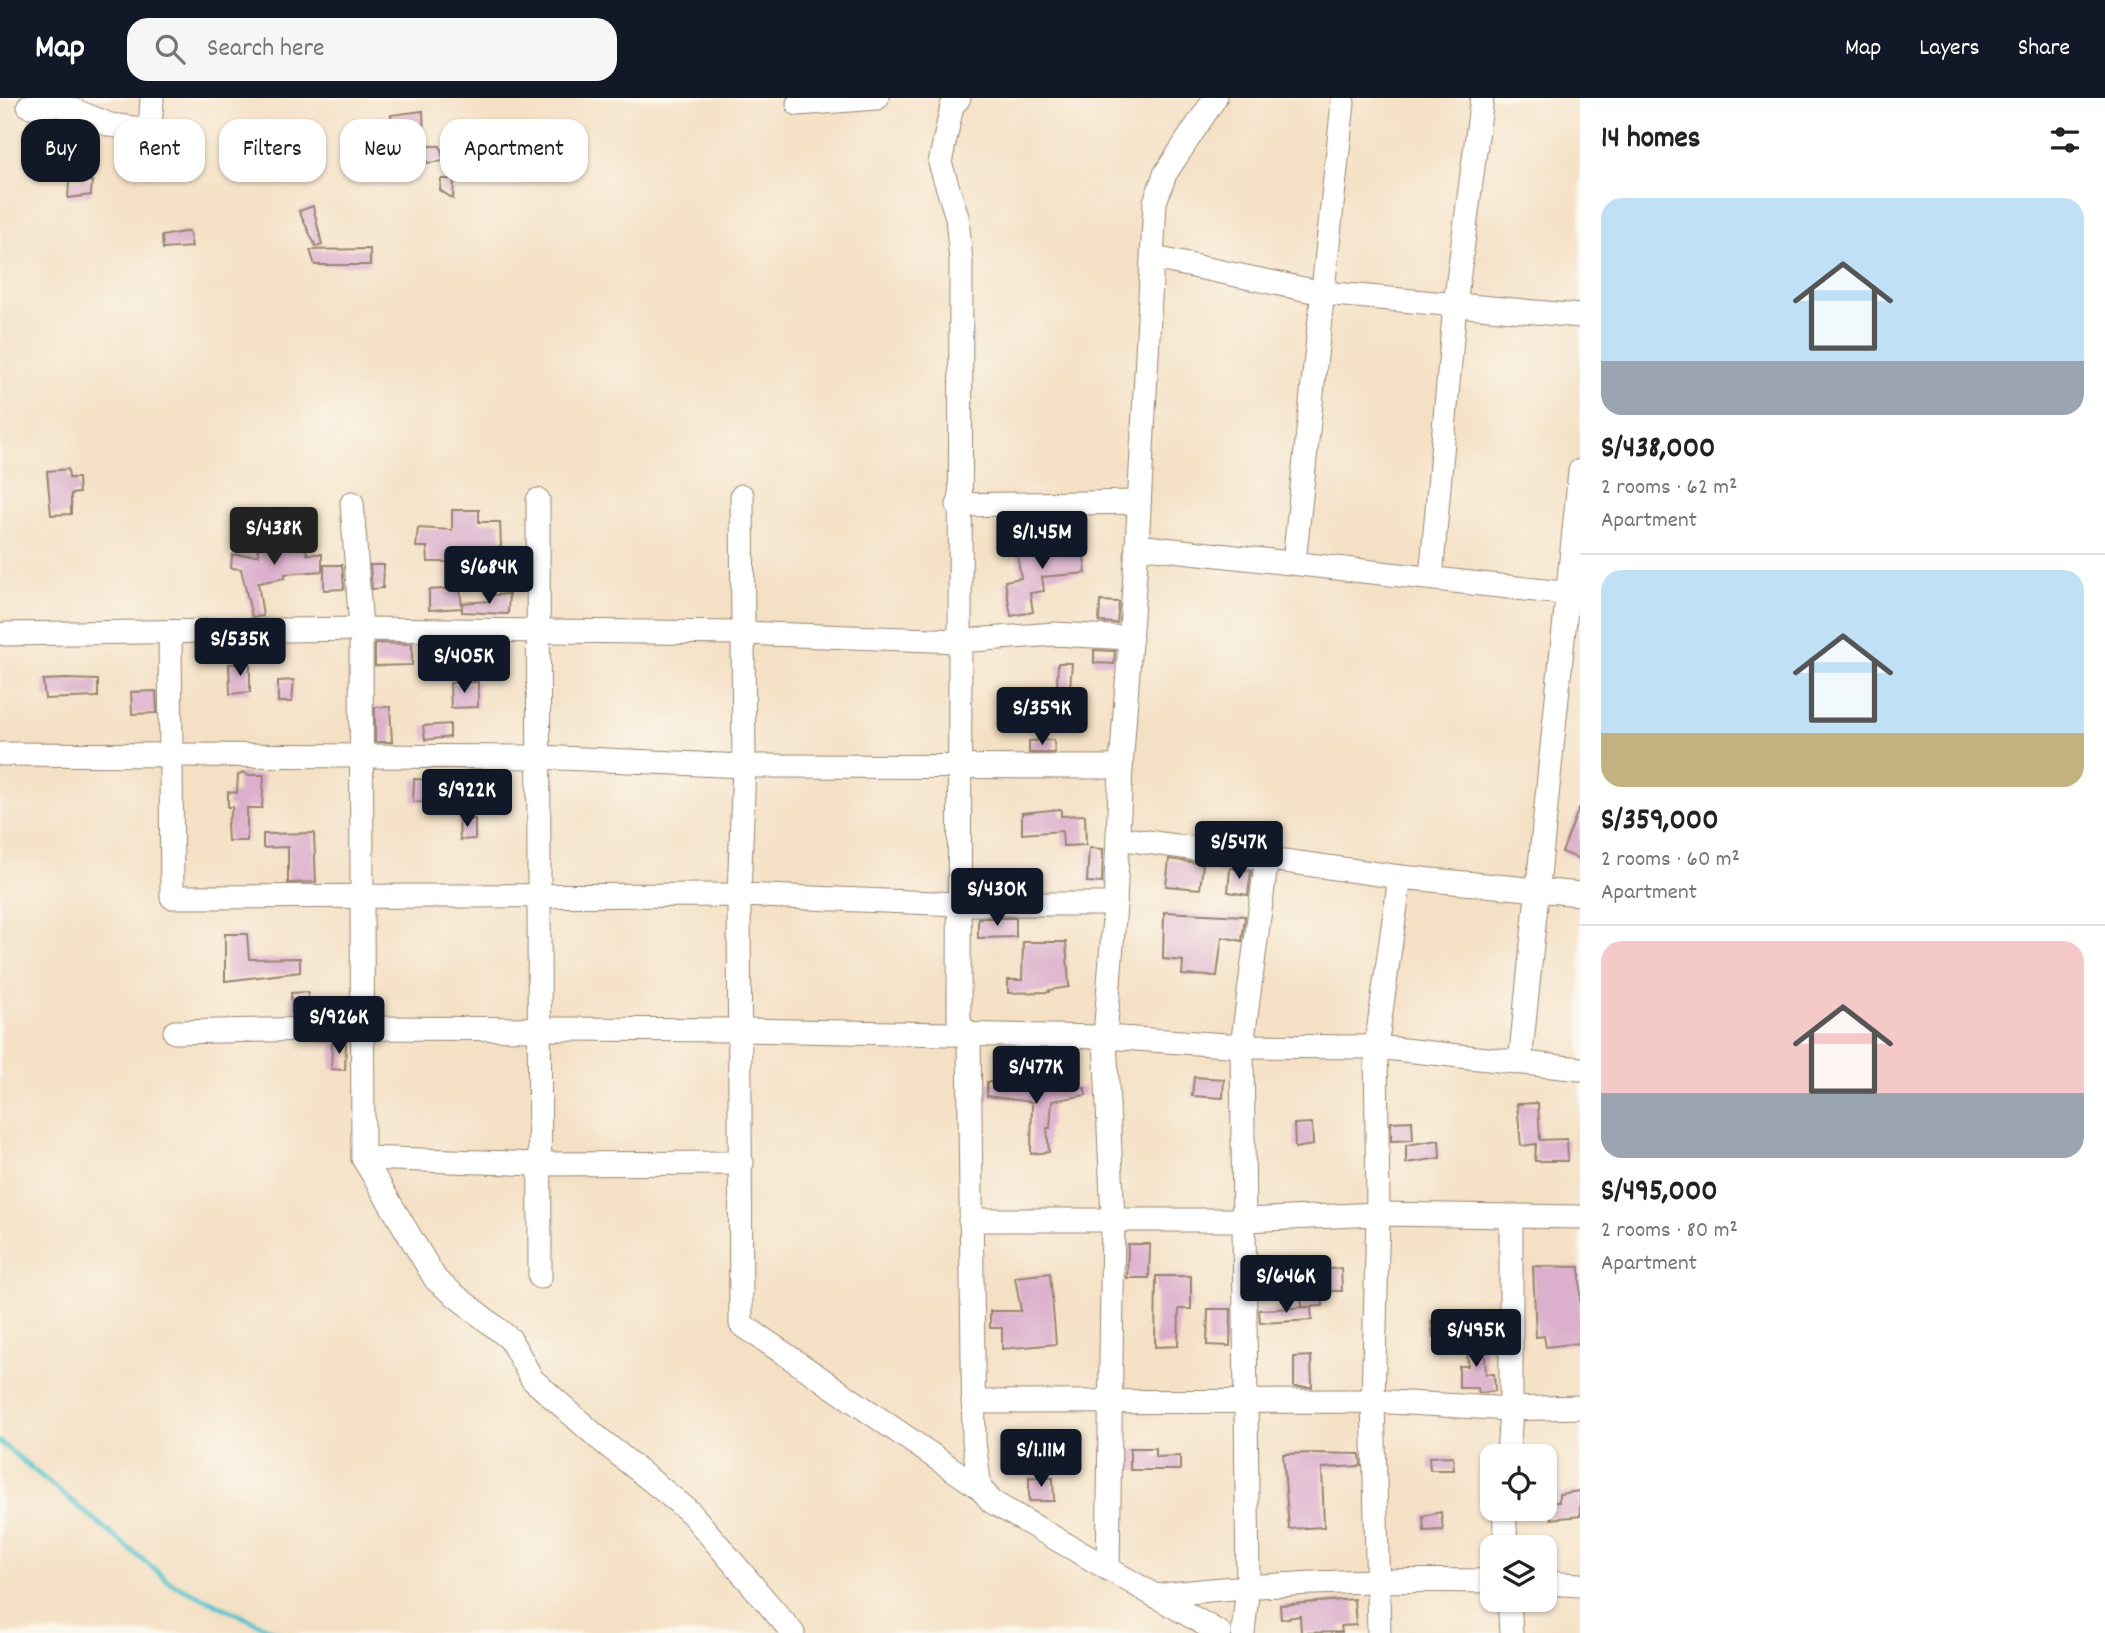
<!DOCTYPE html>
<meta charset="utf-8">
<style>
body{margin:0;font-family:Dekko,sans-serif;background:#f6f6f6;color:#222;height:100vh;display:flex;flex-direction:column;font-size:26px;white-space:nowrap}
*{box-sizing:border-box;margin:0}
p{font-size:23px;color:#767676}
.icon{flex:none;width:38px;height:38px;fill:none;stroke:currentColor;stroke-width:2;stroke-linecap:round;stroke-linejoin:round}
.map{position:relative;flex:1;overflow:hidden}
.details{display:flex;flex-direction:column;background:#fff;width:525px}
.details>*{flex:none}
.banner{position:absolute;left:21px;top:21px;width:665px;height:63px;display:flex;gap:14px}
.fabs{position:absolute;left:1480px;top:1346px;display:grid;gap:14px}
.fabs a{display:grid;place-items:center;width:77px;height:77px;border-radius:14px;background:#fff;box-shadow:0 2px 5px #0004;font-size:35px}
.price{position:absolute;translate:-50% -60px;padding:0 16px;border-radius:7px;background:#111827;color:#fff;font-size:23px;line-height:46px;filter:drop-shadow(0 2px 4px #0008)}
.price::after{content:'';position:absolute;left:50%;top:42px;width:21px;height:16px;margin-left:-10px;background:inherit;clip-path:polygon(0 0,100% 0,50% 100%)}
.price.on{background:#222;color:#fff}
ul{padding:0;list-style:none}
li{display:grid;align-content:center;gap:14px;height:371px;padding:0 21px}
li+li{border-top:2px solid #e0e0e0}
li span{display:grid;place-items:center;height:217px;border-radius:21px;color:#555}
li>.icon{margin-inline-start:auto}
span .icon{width:126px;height:126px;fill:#fffc;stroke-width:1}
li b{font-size:30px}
h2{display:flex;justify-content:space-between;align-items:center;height:84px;padding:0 21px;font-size:30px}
.tag{padding:0 24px;border-radius:21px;background:#fff;box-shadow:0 2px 5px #0004;font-size:24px;line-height:63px}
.tag.on{background:#111827;color:#fff}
header{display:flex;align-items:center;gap:42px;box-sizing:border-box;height:98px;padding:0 35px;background:#111827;color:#fff}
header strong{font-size:33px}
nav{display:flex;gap:38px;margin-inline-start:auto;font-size:24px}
.search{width:490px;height:63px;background:#f6f6f6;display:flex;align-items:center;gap:18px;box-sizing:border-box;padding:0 24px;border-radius:21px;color:#767676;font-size:26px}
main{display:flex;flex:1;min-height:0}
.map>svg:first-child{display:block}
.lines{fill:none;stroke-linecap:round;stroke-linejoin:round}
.stream{stroke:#56c4cd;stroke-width:5}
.building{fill:#dcafcc}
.minor-casing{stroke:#988571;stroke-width:25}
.minor{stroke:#fff;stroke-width:23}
</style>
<header>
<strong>Map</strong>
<div class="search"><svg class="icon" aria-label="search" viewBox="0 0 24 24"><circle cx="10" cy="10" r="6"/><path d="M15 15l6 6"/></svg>Search here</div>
<nav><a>Map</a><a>Layers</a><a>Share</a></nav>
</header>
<main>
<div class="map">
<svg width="1580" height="1535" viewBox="0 0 1580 1535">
<rect width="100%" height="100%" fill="#fbf7ec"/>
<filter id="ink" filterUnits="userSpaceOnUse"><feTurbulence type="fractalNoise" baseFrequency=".0143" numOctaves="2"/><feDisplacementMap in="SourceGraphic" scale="14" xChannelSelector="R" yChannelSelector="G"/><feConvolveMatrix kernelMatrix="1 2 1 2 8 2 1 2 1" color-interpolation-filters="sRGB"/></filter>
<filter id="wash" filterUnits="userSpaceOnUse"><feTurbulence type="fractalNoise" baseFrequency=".00686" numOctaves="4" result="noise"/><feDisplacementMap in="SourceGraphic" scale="28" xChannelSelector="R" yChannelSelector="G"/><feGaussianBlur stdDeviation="1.57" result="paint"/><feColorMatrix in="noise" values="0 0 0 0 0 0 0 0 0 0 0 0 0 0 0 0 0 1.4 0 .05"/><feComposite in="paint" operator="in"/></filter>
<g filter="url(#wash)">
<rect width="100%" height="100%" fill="#f4e0c4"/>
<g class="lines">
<polyline class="stream" points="0,1344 171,1485 278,1535"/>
</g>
<g id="blocks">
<g class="building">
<polygon points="423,13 424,39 393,46 391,17"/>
<polygon points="425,48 440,48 444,63 427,65"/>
<polygon points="441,81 454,81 453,101 440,92"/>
<polygon points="69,83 92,83 91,97 68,100"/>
<polygon points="313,108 322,147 316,149 299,113"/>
<polygon points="189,133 192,149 163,151 162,138"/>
<polygon points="370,151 370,167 315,167 310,152"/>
<polygon points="68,371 69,380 78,380 79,395 71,396 71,416 51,417 47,373"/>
<polygon points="452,412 479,412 479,424 500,424 501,449 479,451 480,464 428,464 427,449 416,449 418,430 452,432"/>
<polygon points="305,441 307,456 322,456 322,473 285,476 285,480 258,485 263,518 252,519 241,471 231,470 232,457 259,457 257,451 265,449 265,445"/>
<polygon points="1082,443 1086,475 1042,479 1044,493 1030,495 1033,514 1011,518 1005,483 1021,480 1015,444 1030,447 1056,444 1057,447"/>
<polygon points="324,467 342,467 344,491 324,492"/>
<polygon points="370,467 384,467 383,490 372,491"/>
<polygon points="460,490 462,510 429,512 429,492"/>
<polygon points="509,496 508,516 462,514 462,505 489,503 492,497"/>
<polygon points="1100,503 1119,504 1117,525 1099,524"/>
<polygon points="375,545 412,546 412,567 375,568"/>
<polygon points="489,551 505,553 504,568 487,566"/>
<polygon points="1094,552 1115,553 1114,566 1094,565"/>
<polygon points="250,565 250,594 230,596 229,566"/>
<polygon points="1058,565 1072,565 1070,590 1057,590"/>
<polygon points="65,581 98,582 98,599 45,601 43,582"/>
<polygon points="294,582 292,604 278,604 278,583"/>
<polygon points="478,584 478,609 451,610 450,585"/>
<polygon points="156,593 157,615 132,616 131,594"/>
<polygon points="1061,595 1079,595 1079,629 1062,631"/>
<polygon points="375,609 390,609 392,644 375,644"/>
<polygon points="450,626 450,639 425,642 423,628"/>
<polygon points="1054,642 1055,655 1029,655 1029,643"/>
<polygon points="244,674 247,677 264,677 262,710 247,710 247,743 228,743 227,726 233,709 228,709 228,694 237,695 238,677"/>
<polygon points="414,681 437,682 436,704 413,704"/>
<polygon points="1579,710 1580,710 1580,761 1562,754"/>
<polygon points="1061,711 1061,718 1085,717 1086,747 1063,748 1062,733 1022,736 1022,715"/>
<polygon points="475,721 475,741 460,742 459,722"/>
<polygon points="314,735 316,784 288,785 288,749 263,750 263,736"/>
<polygon points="1089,750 1103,751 1102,785 1087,784"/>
<polygon points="1169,761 1203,766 1200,791 1166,788"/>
<polygon points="1230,770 1251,773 1248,797 1228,794"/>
<polygon points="1164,814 1245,818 1242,843 1222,839 1217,878 1182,877 1183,863 1163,861"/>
<polygon points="978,820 1016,820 1016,839 978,840"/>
<polygon points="225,836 247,836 249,861 300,860 300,874 225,883"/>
<polygon points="1023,844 1066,844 1069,889 1049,892 1049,894 1008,895 1008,882 1022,882"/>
<polygon points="308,894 308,917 292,917 291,895"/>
<polygon points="332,945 346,945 345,972 331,971"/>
<polygon points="1194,979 1224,981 1223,1000 1192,998"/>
<polygon points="987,984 1085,990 1086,997 1052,1003 1050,1030 1047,1030 1049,1054 1031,1056 1032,1004 987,998"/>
<polygon points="1538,1005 1540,1042 1567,1041 1568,1063 1535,1063 1536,1046 1521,1048 1517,1006"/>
<polygon points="1412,1023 1413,1042 1391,1043 1391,1024"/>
<polygon points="1312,1025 1313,1047 1295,1050 1294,1026"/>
<polygon points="1439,1042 1440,1060 1406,1065 1406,1047"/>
<polygon points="1128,1146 1150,1146 1149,1180 1127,1180"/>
<polygon points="1533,1168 1580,1169 1580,1245 1546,1249 1544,1238 1536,1239"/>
<polygon points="1341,1170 1342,1193 1322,1193 1323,1208 1302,1209 1299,1174"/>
<polygon points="1050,1175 1056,1246 1002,1251 1002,1230 990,1230 990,1213 1021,1213 1015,1179"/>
<polygon points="1156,1178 1191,1178 1191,1211 1179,1211 1178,1248 1155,1249"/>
<polygon points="1311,1209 1312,1222 1260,1225 1259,1212"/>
<polygon points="1208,1211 1231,1211 1230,1248 1207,1247"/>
<polygon points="1448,1221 1450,1238 1433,1239 1431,1223"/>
<polygon points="1484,1241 1486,1276 1494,1276 1495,1293 1479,1295 1478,1290 1459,1290 1459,1268 1468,1268 1467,1242"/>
<polygon points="1311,1258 1312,1289 1294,1289 1294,1259"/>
<polygon points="1130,1350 1155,1350 1155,1359 1180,1358 1180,1372 1130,1372"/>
<polygon points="1311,1355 1360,1356 1361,1368 1322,1370 1324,1429 1289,1431 1283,1356"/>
<polygon points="1453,1358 1454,1372 1430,1372 1429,1359"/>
<polygon points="1029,1379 1053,1380 1054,1403 1029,1403"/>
<polygon points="1580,1393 1580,1418 1551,1421 1550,1404 1559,1404 1559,1396"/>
<polygon points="1441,1414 1443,1432 1424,1433 1423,1418"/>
<polygon points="1354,1501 1356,1527 1341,1528 1342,1534 1301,1535 1300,1518 1281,1521 1280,1507"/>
</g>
</g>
</g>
<g filter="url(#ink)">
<use href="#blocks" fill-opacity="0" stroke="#988571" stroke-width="2"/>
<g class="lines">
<g class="minor-casing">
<g id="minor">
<polyline points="959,0 952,8 940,65 957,119 961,163 959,925 969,937 974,1344 980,1390 992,1404 1220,1535"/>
<polyline points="798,6 877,0"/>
<polyline points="29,8 61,7 110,27 150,32 152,0"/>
<polyline points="1154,160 1323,195 1580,218"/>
<polyline points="742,398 744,668 739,797 741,1226 980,1390"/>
<polyline points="538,402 540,1179"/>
<polyline points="352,405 361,531 363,1060 436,1182 510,1241 532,1281 596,1338 690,1414 793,1535"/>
<polyline points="958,407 1139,404"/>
<polyline points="1137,448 1580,497"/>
<polyline points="1294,464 1343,5"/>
<polyline points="1431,480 1455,206 1482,0"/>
<polyline points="170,534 172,799 739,797 958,806 1115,806"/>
<polyline points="5,536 361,531 742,535 960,543 1054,536 1131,540"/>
<polyline points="1,656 537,659 744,668 1121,669"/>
<polyline points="1118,740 1400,779 1580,796"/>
<polyline points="175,934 361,930 742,932 1105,939 1242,948 1376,949 1580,971"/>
<polyline points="1520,965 1580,373"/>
<polyline points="363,1060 540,1066 742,1065"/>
<polyline points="970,1122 1245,1122 1378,1116 1580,1119"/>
<polyline points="973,1304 1373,1303 1511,1311 1580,1309"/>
<polyline points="1508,1358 1511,1311 1511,1120"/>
<polyline points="1504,1410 1506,1449"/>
<polyline points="1108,1471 1113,1122 1105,939 1115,806 1121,669 1137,448 1155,104 1165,76 1215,0"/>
<polyline points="1545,1485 1580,1487"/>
<path d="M1155,1498C1268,1484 1379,1481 1493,1483"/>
<polyline points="1509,1502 1511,1535"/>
<polyline points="1243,1535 1248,1487 1242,948 1267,759"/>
<polyline points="1379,1535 1373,1303 1378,1116 1376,949 1400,779"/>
</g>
</g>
<use href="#minor" class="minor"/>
</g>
</g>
</svg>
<div class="fabs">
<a><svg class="icon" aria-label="locate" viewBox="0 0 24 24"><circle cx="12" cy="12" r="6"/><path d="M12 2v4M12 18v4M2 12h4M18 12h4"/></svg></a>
<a><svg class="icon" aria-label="layers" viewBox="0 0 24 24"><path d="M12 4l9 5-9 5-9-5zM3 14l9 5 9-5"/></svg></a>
</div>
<b class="price on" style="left:274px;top:469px">S/438K</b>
<b class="price" style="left:1042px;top:473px">S/1.45M</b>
<b class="price" style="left:489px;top:508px">S/684K</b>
<b class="price" style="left:240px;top:580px">S/535K</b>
<b class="price" style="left:464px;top:597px">S/405K</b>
<b class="price" style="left:1042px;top:649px">S/359K</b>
<b class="price" style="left:467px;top:731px">S/922K</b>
<b class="price" style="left:1239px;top:783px">S/547K</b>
<b class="price" style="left:997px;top:830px">S/430K</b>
<b class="price" style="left:339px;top:958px">S/926K</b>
<b class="price" style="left:1036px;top:1008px">S/477K</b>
<b class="price" style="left:1286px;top:1217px">S/646K</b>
<b class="price" style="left:1476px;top:1271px">S/495K</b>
<b class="price" style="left:1041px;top:1391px">S/1.11M</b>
<div class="banner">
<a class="tag on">Buy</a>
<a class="tag">Rent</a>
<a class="tag">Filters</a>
<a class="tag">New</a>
<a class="tag">Apartment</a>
</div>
</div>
<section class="details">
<h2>14 homes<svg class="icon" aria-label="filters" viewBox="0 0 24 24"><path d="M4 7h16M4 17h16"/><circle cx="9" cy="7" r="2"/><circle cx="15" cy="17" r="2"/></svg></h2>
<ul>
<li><span style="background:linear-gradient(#bfe0f5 75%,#9aa5b1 0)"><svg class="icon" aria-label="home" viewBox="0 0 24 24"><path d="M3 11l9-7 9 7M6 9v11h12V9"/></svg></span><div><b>S/438,000</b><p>2 rooms · 62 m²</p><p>Apartment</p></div></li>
<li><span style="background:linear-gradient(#bfe0f5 75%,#c2b280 0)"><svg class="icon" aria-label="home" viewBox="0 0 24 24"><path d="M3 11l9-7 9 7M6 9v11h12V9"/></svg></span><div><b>S/359,000</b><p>2 rooms · 60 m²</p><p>Apartment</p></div></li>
<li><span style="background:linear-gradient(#f6c9c9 70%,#9aa5b1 0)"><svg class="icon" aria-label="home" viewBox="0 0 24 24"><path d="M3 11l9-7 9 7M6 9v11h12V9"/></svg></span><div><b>S/495,000</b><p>2 rooms · 80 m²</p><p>Apartment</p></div></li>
</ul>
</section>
</main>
